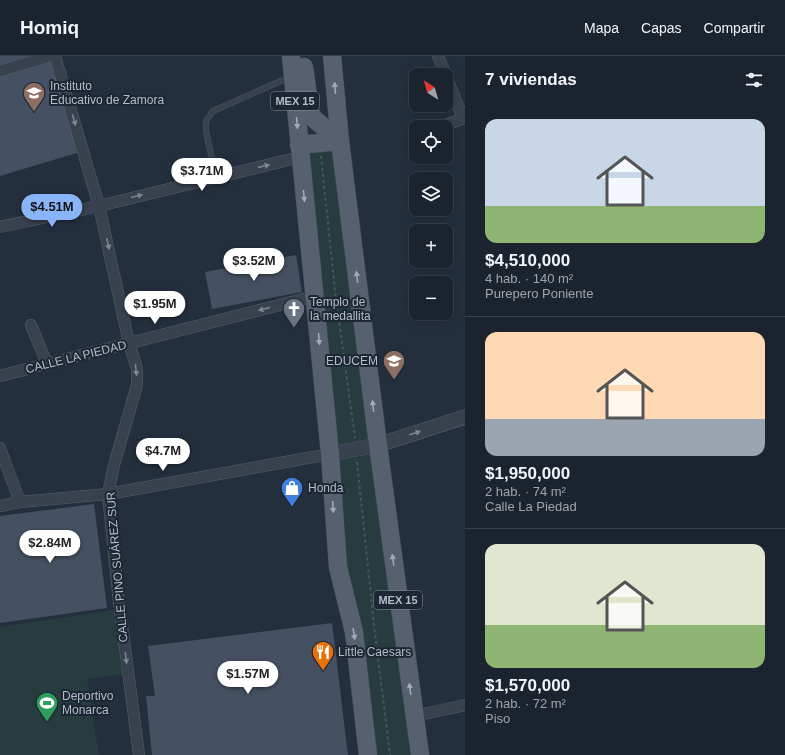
<!DOCTYPE html>
<html lang="es">
<meta charset="utf-8">
<style>
body{margin:0;font-family:Helvetica,sans-serif;background:#282f3a;color:#f1f3f6;height:100vh;display:flex;flex-direction:column;font-size:15px;white-space:nowrap}
*{box-sizing:border-box;margin:0}
p{font-size:13px;color:#a0a4aa}
.icon{flex:none;width:22px;height:22px;fill:none;stroke:currentColor;stroke-width:2;stroke-linecap:round;stroke-linejoin:round}
.map{position:relative;flex:1;overflow:hidden}
.sheet{display:flex;flex-direction:column;background:#1b232e;width:320px}
.sheet>*{flex:none}
.needle{width:26px;rotate:323deg}
.fabs{position:absolute;left:409px;top:12px;display:grid;gap:8px}
.fabs a{display:grid;place-items:center;width:44px;height:44px;border-radius:8px;background:#1b232e;box-shadow:0 2px 10px #0003,0 0 0 1px #39404a;font-size:20px}
.price{position:absolute;translate:-50% -34px;padding:0 9px;border-radius:14px;background:#fff;color:#222;font-size:13px;line-height:26px;filter:drop-shadow(0 1px 2px #0008)}
.price::after{content:'';position:absolute;left:50%;top:24px;width:12px;height:9px;margin-left:-6px;background:inherit;clip-path:polygon(0 0,100% 0,50% 100%)}
.price.on{background:#8ab4f8;color:#111}
ul{padding:0;list-style:none}
li{display:grid;align-content:center;gap:8px;height:212px;padding:0 20px}
li+li{border-top:1px solid #39404a}
li span{display:grid;place-items:center;height:124px;border-radius:12px;color:#555}
li>.icon{margin-inline-start:auto}
span .icon{width:72px;height:72px;fill:#fffc;stroke-width:1}
li b{font-size:17px}
h2{display:flex;justify-content:space-between;align-items:center;height:48px;padding:0 20px;font-size:17px}
header{display:flex;align-items:center;gap:24px;box-sizing:border-box;height:56px;padding:0 20px;background:#1b232e;border-bottom:1px solid #39404a}
header strong{font-size:19px}
nav{display:flex;gap:22px;margin-inline-start:auto;font-size:14px}
main{display:flex;flex:1;min-height:0}
.map>svg:first-child{display:block}
.green{fill:#263c3f}
.building{fill:#455162}
.lines{fill:none;stroke-linecap:round;stroke-linejoin:round}
.service-casing{stroke:#565f6c;stroke-width:6}
.minor-casing{stroke:#565f6c;stroke-width:12}
.tertiary-casing{stroke:#565f6c;stroke-width:15}
.primary-casing{stroke:#414a57;stroke-width:19}
.path{stroke:#44595c;stroke-width:2;stroke-dasharray:3 3;stroke-linecap:butt}
.service{stroke:#38414e;stroke-width:5.5}
.minor{stroke:#38414e;stroke-width:11}
.tertiary{stroke:#38414e;stroke-width:14}
.primary{stroke:#56606e;stroke-width:18}
.oneway{fill:#a1aab7}
.oneway2{fill:#7c8592}
.labels{text-anchor:middle;stroke-width:4;stroke-linejoin:round;paint-order:stroke}
.shield{fill:#1d2633;stroke:#878f9c;stroke-width:1}
.shield-label{font-size:11px;font-weight:bold;fill:#b4bcc9}
.poi-label{font-size:12px;fill:#b4bcc9;stroke:#1d2633;text-anchor:start}
.street-label{font-size:12px;fill:#b4bcc9;stroke:#1d2633}
</style>
<header>
<strong>Homiq</strong>
<nav><a>Mapa</a><a>Capas</a><a>Compartir</a></nav>
</header>
<main>
<div class="map">
<svg width="465" height="699" viewBox="0 0 465 699">
<rect width="100%" height="100%" fill="#242f3e"/>
<g class="green">
<polygon points="336,90 377,389 410,699 375,699 341,510 305,94"/>
<polygon points="119,553 126,618 87,623 99,699 0,699 0,571"/>
</g>
<g class="building">
<polygon points="0,0 36,0 0,11"/>
<polygon points="52,2 80,96 0,120 0,17"/>
<polygon points="296,199 302,236 212,253 205,216"/>
<polygon points="94,448 107,552 0,567 0,460"/>
<polygon points="332,567 348,699 152,699 146,640 155,640 148,590"/>
</g>
<g class="lines">
<g class="service-casing">
<polyline id="service" points="216,121 206,75 206,65 213,55 290,21"/>
</g>
<g class="minor-casing">
<g id="minor">
<polyline points="55,0 99,150 129,287 137,313 137,329 114,409 108,438 119,546 139,699"/>
<polyline points="438,0 446,19"/>
<polyline points="0,15 50,0"/>
<polyline points="446,20 463,62"/>
<polyline points="448,68 465,62"/>
<polyline points="0,171 99,150 300,101"/>
<polyline points="31,269 47,308"/>
<polyline points="0,320 315,240"/>
<polyline points="0,392 20,446"/>
<polyline points="0,450 20,446 108,438 330,398"/>
<polyline points="414,660 465,649"/>
</g>
</g>
<g class="tertiary-casing">
<polyline id="tertiary" points="330,398 378,389 465,361"/>
</g>
<g class="primary-casing">
<g id="primary">
<polyline points="291,0 330,398 338,511 354,576 368,699"/>
<polyline points="332,0 340,85 378,389 420,699"/>
<polyline points="304,11 310,55 313,62 340,85"/>
<polyline points="299,89 340,85"/>
</g>
</g>
<g class="path">
<polyline points="321,100 335,235 355,382"/>
<polyline points="357,406 374,569 390,699"/>
</g>
<use href="#service" class="service"/>
<use href="#minor" class="minor"/>
<use href="#tertiary" class="tertiary"/>
<use href="#primary" class="primary"/>
</g>
<defs><path id="oneway-solid" d="M-6-.8H1V-3.2L6.5 0L1 3.2V.8H-6Z"/></defs>
<g class="oneway">
<use href="#oneway-solid" transform="translate(335 32) rotate(-95)"/>
<use href="#oneway-solid" transform="translate(297 67) rotate(85)"/>
<use href="#oneway-solid" transform="translate(304 140) rotate(84)"/>
<use href="#oneway-solid" transform="translate(357 221) rotate(-97)"/>
<use href="#oneway-solid" transform="translate(319 283) rotate(85)"/>
<use href="#oneway-solid" transform="translate(373 350) rotate(-97)"/>
<use href="#oneway-solid" transform="translate(333 451) rotate(86)"/>
<use href="#oneway-solid" transform="translate(393 504) rotate(-98)"/>
<use href="#oneway-solid" transform="translate(354 578) rotate(81)"/>
<use href="#oneway-solid" transform="translate(410 633) rotate(-98)"/>
</g>
<g class="oneway2">
<use href="#oneway-solid" transform="translate(74 64) rotate(74)"/>
<use href="#oneway-solid" transform="translate(264 110) rotate(-13)"/>
<use href="#oneway-solid" transform="translate(137 140) rotate(-14)"/>
<use href="#oneway-solid" transform="translate(108 188) rotate(78)"/>
<use href="#oneway-solid" transform="translate(264 253) rotate(166)"/>
<use href="#oneway-solid" transform="translate(136 314) rotate(84)"/>
<use href="#oneway-solid" transform="translate(415 377) rotate(-17)"/>
<use href="#oneway-solid" transform="translate(126 602) rotate(83)"/>
</g>
<defs>
<g id="school-pin" transform="scale(1.15)"><path d="M0 17L-7.5 6A9.5 9.5 0 1 1 7.5 6Z" fill="#8d6e63" stroke="#1d2633"/><path d="M0-5L7-2L0 1L-7-2ZM-4 1L0 2.5L4 1V4Q0 6-4 4Z" fill="#fff"/></g>
<g id="church-pin" transform="scale(1.15)"><path d="M0 17L-7.5 6A9.5 9.5 0 1 1 7.5 6Z" fill="#6b7280" stroke="#1d2633"/><path d="M-1.2-6h2.4v3.5h3.3v2.4h-3.3V6h-2.4V-.1h-3.3v-2.4h3.3Z" fill="#fff"/></g>
<g id="university-pin" transform="scale(1.15)"><path d="M0 17L-7.5 6A9.5 9.5 0 1 1 7.5 6Z" fill="#8d6e63" stroke="#1d2633"/><path d="M0-5L7-2L0 1L-7-2ZM-4 1L0 2.5L4 1V4Q0 6-4 4Z" fill="#fff"/></g>
<g id="shop-pin" transform="scale(1.15)"><path d="M0 17L-7.5 6A9.5 9.5 0 1 1 7.5 6Z" fill="#3f7fe0" stroke="#1d2633"/><path d="M-5-2.5h2.3a2.7 3.5 0 0 1 5.4 0H5L5.5 6h-11ZM-1.5-2.5h3a1.5 2.3 0 0 0-3 0Z" fill="#fff"/></g>
<g id="restaurant-pin" transform="scale(1.15)"><path d="M0 17L-7.5 6A9.5 9.5 0 1 1 7.5 6Z" fill="#e8710a" stroke="#1d2633"/><path d="M-5-6h1v4h1v-4h1v4h1v-4h1v5L-1.5 .5V6h-2V.5L-5-1ZM5-6V6H3V1.5H1.5Q1.5-4 5-6Z" fill="#fff"/></g>
<g id="stadium-pin" transform="scale(1.15)"><path d="M0 17L-7.5 6A9.5 9.5 0 1 1 7.5 6Z" fill="#2e9e5b" stroke="#1d2633"/><path d="M0-5a6.5 5 0 1 0 0 10a6.5 5 0 1 0 0-10ZM-3.5-1.8h7v3.6h-7Z" fill="#fff"/></g>
</defs>
<g fill-rule="evenodd">
<use href="#school-pin" x="34" y="37"/>
<use href="#church-pin" x="294" y="253"/>
<use href="#university-pin" x="394" y="305"/>
<use href="#shop-pin" x="292" y="432"/>
<use href="#restaurant-pin" x="323" y="596"/>
<use href="#stadium-pin" x="47" y="647"/>
</g>
<g class="labels">
<g class="shield">
<rect x="271" y="36" width="48" height="18" rx="3"/>
<rect x="374" y="535" width="48" height="18" rx="3"/>
</g>
<g class="shield-label">
<text x="295" y="49">MEX 15</text>
<text x="398" y="548">MEX 15</text>
</g>
<g class="poi-label">
<text x="50" y="34">Instituto<tspan x="50" dy="14">Educativo de Zamora</tspan></text>
<text x="310" y="250">Templo de<tspan x="310" dy="14">la medallita</tspan></text>
<text x="378" y="309" text-anchor="end">EDUCEM</text>
<text x="308" y="436">Honda</text>
<text x="338" y="600">Little Caesars</text>
<text x="62" y="644">Deportivo<tspan x="62" dy="14">Monarca</tspan></text>
</g>
<g class="street-label">
<text transform="translate(76 301) rotate(-14)" y="4">CALLE LA PIEDAD</text>
<text transform="translate(117 511) rotate(-95)" y="4">CALLE PINO SUÁREZ SUR</text>
</g>
</g>
</svg>
<div class="fabs">
<a><svg class="needle" viewBox="-14 -14 28 28"><path d="M0-13l5 13h-10z" fill="#e53935"/><path d="M0 13l5-13h-10z" fill="#a0a4aa"/></svg></a>
<a><svg class="icon" aria-label="locate" viewBox="0 0 24 24"><circle cx="12" cy="12" r="6"/><path d="M12 2v4M12 18v4M2 12h4M18 12h4"/></svg></a>
<a><svg class="icon" aria-label="layers" viewBox="0 0 24 24"><path d="M12 4l9 5-9 5-9-5zM3 14l9 5 9-5"/></svg></a>
<a>+</a>
<a>−</a>
</div>
<b class="price" style="left:202px;top:136px">$3.71M</b>
<b class="price on" style="left:52px;top:172px">$4.51M</b>
<b class="price" style="left:254px;top:226px">$3.52M</b>
<b class="price" style="left:155px;top:269px">$1.95M</b>
<b class="price" style="left:163px;top:416px">$4.7M</b>
<b class="price" style="left:50px;top:508px">$2.84M</b>
<b class="price" style="left:248px;top:639px">$1.57M</b>
</div>
<section class="sheet">
<h2>7 viviendas<svg class="icon" aria-label="filters" viewBox="0 0 24 24"><path d="M4 7h16M4 17h16"/><circle cx="9" cy="7" r="2"/><circle cx="15" cy="17" r="2"/></svg></h2>
<ul>
<li><span style="background:linear-gradient(#c9d6e8 70%,#8fb573 0)"><svg class="icon" aria-label="home" viewBox="0 0 24 24"><path d="M3 11l9-7 9 7M6 9v11h12V9"/></svg></span><div><b>$4,510,000</b><p>4 hab. · 140 m²</p><p>Purepero Poniente</p></div></li>
<li><span style="background:linear-gradient(#ffd9b3 70%,#9aa5b1 0)"><svg class="icon" aria-label="home" viewBox="0 0 24 24"><path d="M3 11l9-7 9 7M6 9v11h12V9"/></svg></span><div><b>$1,950,000</b><p>2 hab. · 74 m²</p><p>Calle La Piedad</p></div></li>
<li><span style="background:linear-gradient(#dfe7d0 65%,#8fb573 0)"><svg class="icon" aria-label="home" viewBox="0 0 24 24"><path d="M3 11l9-7 9 7M6 9v11h12V9"/></svg></span><div><b>$1,570,000</b><p>2 hab. · 72 m²</p><p>Piso</p></div></li>
</ul>
</section>
</main>
